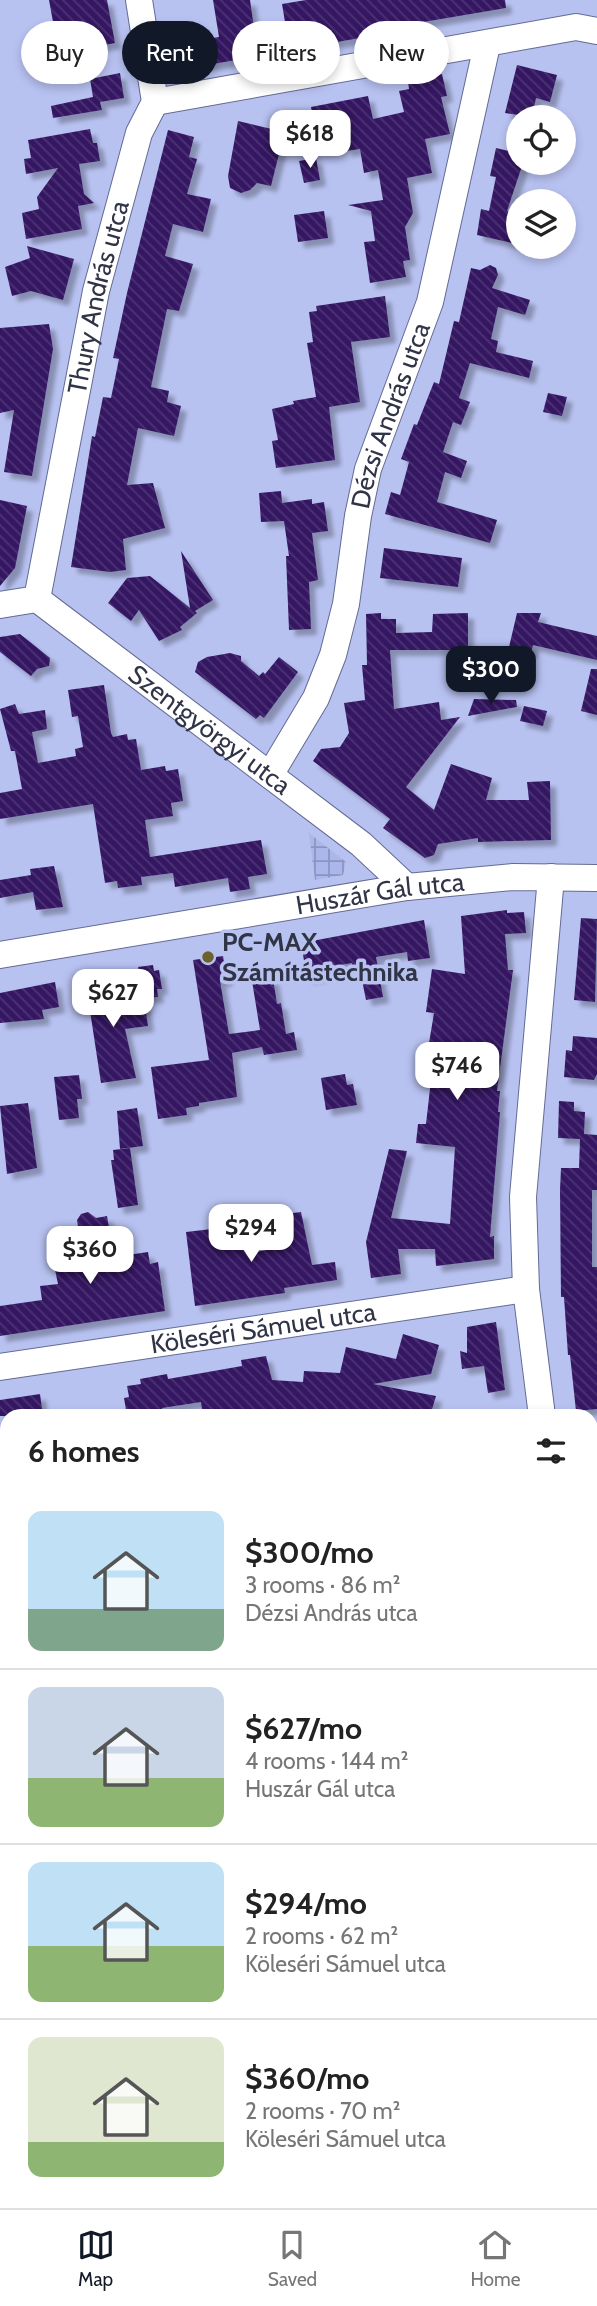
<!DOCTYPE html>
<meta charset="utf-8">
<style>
body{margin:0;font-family:Cabin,sans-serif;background:#f6f6f6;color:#222;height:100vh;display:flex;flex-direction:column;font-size:26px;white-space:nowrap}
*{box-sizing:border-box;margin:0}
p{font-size:23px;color:#767676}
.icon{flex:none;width:38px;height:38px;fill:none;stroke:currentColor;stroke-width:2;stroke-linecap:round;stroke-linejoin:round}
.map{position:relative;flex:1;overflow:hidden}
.sheet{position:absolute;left:0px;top:1409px;width:598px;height:800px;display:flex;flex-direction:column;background:#fff;border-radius:21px 21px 0 0;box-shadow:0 4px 10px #0003}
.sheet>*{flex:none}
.guide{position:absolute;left:21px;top:21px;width:556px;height:63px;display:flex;gap:14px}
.controls{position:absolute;left:506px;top:105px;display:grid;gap:14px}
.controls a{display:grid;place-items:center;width:70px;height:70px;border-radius:50%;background:#fff;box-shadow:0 4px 10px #0003;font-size:35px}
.price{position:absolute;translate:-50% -60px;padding:0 16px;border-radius:14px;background:#fff;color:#222;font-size:23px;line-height:46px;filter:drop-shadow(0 2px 4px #0008)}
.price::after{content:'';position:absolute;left:50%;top:42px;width:21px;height:16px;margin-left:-10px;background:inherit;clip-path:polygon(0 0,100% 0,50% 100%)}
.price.on{background:#111827;color:#fff}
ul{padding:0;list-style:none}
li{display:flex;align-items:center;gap:21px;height:175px;padding:0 28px}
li+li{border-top:2px solid #e0e0e0}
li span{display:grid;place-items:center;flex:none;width:196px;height:140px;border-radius:14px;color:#555}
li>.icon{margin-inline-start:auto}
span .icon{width:84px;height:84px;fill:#fffc;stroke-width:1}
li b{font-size:30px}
h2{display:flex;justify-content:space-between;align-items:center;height:84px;padding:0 28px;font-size:30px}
.tag{padding:0 24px;border-radius:32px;background:#fff;box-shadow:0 4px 10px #0003;font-size:24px;line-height:63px}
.tag.on{background:#111827;color:#fff}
.dock{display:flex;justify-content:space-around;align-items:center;height:98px;border-top:2px solid #e0e0e0;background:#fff;font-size:19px;color:#767676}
.dock a{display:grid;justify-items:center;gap:4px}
.dock .on{color:#111827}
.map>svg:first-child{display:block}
.industrial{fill:url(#industrial-grid)}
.building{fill:url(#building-back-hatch);filter:url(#shadow)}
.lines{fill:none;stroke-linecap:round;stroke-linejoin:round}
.minor-casing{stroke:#636b94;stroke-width:28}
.minor{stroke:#fff;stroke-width:26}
.poi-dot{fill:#6d612e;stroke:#b8c2f1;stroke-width:2.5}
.labels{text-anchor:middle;stroke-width:7;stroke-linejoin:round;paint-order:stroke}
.street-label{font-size:26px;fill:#303446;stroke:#b8c2f1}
.poi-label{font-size:26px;font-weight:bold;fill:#303446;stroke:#b8c2f1;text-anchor:start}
</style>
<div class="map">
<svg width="597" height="2208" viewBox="0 0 597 2208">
<defs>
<pattern id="industrial-grid" width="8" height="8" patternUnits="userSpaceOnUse" patternTransform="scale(1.75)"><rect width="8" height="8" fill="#abb6eb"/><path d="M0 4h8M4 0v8" fill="none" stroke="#8c95c0"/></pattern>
<pattern id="building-back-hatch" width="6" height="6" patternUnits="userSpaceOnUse" patternTransform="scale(1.75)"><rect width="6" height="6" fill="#361963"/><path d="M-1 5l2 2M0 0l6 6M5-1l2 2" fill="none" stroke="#4b3272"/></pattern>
<filter id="shadow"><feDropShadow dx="6" dy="6" stdDeviation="2" flood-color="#0004"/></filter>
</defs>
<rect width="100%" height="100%" fill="#b8c2f1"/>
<polygon class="industrial" points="309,833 346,862 343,875 315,880"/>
<g class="building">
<polygon points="49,0 107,0 115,43 95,47 94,42 58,49"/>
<polygon points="213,0 250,0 254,28 285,22 282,4 306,0 505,0 506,8 370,31 371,36 185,69 181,43 219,37"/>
<polygon points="517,65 557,75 550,102 536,98 532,117 505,113"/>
<polygon points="120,73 124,98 100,102 102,110 53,118 51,106 93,97 90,79"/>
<polygon points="442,74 447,96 441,97 450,134 425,139 432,173 407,178 413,213 405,227 410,260 403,261 406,277 370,283 364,242 375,241 371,211 348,205 383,200 378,170 364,173 360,149 346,151 345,144 319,149 311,107 368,96 373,119 404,112 399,91 409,89 408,81"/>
<polygon points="238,121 280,131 276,149 280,150 271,186 257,183 250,190 241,193 230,188 228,176"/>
<polygon points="90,129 93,143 97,143 100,161 79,164 84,194 94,203 78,206 82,229 26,239 22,213 39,209 37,197 58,168 26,174 24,159 31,158 28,140"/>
<polygon points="168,130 194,137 189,157 197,159 187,194 211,199 203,232 173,224 165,256 193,264 179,311 167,309 151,387 169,391 167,402 181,406 174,436 138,428 127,485 153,483 165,528 123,539 126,570 110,572 71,567 92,436 95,437 103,397 111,398 119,359 113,358 127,293"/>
<polygon points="496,148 518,153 518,163 523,163 507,211 518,214 516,244 477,235 481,209 489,211 496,177 490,176"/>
<polygon points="316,158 320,180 304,183 299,161"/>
<polygon points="324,211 328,238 298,242 294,215"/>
<polygon points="27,246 74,259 63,300 31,291 12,296 5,267 30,258"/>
<polygon points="490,265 496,268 498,275 492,288 530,300 525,315 498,307 491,339 498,341 496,352 533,361 529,378 470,363 459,398 470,402 461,425 453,422 443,452 467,461 461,478 445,472 437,502 497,520 490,543 385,514 391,492 400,495 409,462 401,459 414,424 417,425 434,382 439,384 454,321 459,322 471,268 480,270"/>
<polygon points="385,296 390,337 351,342 360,402 329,407 335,460 276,468 272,441 278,440 272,409 294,404 293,401 316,397 307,343 313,342 309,312 317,311 316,306"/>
<polygon points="49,324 53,349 32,476 4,472 14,410 0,413 0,328"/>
<polygon points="548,393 567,397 562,416 543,412"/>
<polygon points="281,491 282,503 312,499 312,504 324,502 328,531 312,533 318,580 309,582 311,629 289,630 286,556 289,556 284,521 261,522 259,493"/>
<polygon points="0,500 27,506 15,568 0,586"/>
<polygon points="384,548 462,558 458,587 380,578"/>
<polygon points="181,551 213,600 195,611 197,613 180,627 182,630 159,641 139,610 131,621 108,603 127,578 150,576 190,608"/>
<polygon points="381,613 381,619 396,619 396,633 432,632 433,614 468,613 468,650 390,650 394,709 439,702 441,720 460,717 406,787 434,810 451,764 492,778 486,800 529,800 527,782 550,781 551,840 478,842 478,838 438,844 434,855 425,858 383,828 390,819 313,761 321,749 340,747 349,733 344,703 365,700 362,665 367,665 366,614"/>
<polygon points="517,613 541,613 538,622 597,636 597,660 533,645 531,653 509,647"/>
<polygon points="20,634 50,658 49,666 37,669 31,676 0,652 0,637"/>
<polygon points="230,653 241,656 241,661 259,676 263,672 265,674 279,657 298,672 264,718 260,715 256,719 195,672 198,662 207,657"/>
<polygon points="591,669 597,669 597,715 581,711"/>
<polygon points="104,685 111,733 113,737 127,734 128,740 136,739 141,770 165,766 166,771 178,769 183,801 171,803 173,816 145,820 150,857 261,840 267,874 248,877 250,889 230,892 228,878 175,887 173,873 141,877 142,885 118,888 117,881 105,883 93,804 0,819 0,793 22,789 15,751 11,751 0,709 15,704 19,714 45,710 47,729 32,732 38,763 76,756 75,749 83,747 78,716 72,717 68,690"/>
<polygon points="474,699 516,700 517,707 468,716"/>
<polygon points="524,706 547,711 543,726 520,721"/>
<polygon points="54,866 63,907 36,910 33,892 0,898 0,880 31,875 30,869"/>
<polygon points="507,910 507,913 524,912 526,933 505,934 508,970 513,970 497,1091 500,1091 498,1112 500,1112 490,1237 494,1236 494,1259 436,1266 435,1249 398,1249 401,1274 371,1278 366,1242 389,1149 407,1151 391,1218 450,1224 455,1147 416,1143 418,1124 426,1124 432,1071 418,1069 422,1048 428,1049 434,1013 426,1012 432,969 465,974 461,916"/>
<polygon points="581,918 597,919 595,1002 574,1000"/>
<polygon points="424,920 430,958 408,961 407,952 376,957 383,997 366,1000 360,970 353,972 352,963 323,968 324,975 307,978 301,943"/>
<polygon points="223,956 227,980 220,981 229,1034 260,1030 252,981 273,978 277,1004 281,1003 286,1034 294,1032 297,1050 264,1055 262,1047 232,1053 237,1097 199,1103 199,1106 186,1108 187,1115 158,1119 151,1067 209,1060 193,960"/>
<polygon points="153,965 154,971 159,970 162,989 157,989 158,997 143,998 138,967"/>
<polygon points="109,974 114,1003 144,999 148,1026 125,1029 136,1078 101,1083 85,978"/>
<polygon points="55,982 59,1007 42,1010 44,1019 0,1023 0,993"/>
<polygon points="573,1036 597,1038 597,1074 594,1080 564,1077 566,1050 572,1051"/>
<polygon points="345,1074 347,1085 353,1084 357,1105 326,1110 321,1078"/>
<polygon points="79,1075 82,1099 77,1099 79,1118 59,1120 54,1077"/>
<polygon points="559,1101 574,1102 574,1111 585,1112 584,1134 597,1135 597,1190 592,1190 592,1267 597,1267 597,1409 576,1411 570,1355 568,1355 564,1297 561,1297 560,1190 561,1168 579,1168 580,1139 558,1138"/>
<polygon points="28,1103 37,1168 7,1174 0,1106"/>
<polygon points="137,1108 143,1146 120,1149 117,1111"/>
<polygon points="130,1148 138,1205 118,1208 111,1160 114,1160 113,1150"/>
<polygon points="88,1212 96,1218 107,1216 114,1257 148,1252 150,1264 158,1262 165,1311 0,1336 0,1306 42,1300 40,1286 58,1284 54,1265 76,1261 74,1234 79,1233 77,1220 81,1214"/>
<polygon points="301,1212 312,1265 335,1262 337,1280 284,1288 285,1293 195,1306 186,1232 246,1225 250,1253 289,1246 285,1214"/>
<polygon points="496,1322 505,1390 488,1393 484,1366 462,1369 460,1351 467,1353 467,1327"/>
<polygon points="403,1334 439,1345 431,1374 373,1384 436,1396 430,1416 203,1416 201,1402 162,1408 163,1416 127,1416 124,1398 129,1397 127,1386 141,1384 140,1379 167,1374 168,1379 242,1366 241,1360 266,1356 272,1380 303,1382 304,1371 340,1373 346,1347 396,1359"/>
<polygon points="40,1394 43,1416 0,1416 0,1400"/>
</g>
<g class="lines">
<g class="minor-casing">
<g id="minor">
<polyline points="155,102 576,27 597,31"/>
<path id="s1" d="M37,599L96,291L139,133L155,102L139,0"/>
<path id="s2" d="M0,605L37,599L361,844L407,887"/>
<path id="s3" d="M270,775L316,698L333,655L346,604L358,516L368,469L430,302L487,45"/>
<path id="s4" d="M0,955L407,887L513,877L597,878"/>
<path id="s5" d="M0,1367L526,1289"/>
<polyline points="542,1416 526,1289 523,1197 551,877"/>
<polyline points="592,1625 597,1642"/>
<polyline points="592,1662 597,1661"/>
<polyline points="0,1726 7,1725"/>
<polyline points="0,1809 7,1821"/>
<polyline points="0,1903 7,1903"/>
<polyline points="592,2036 597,2036"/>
<polyline points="182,2208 188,2202"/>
<polyline points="567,2208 568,2202"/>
</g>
</g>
<use href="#minor" class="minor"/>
</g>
<circle class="poi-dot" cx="208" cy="957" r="7"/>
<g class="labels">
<g class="street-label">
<text dy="9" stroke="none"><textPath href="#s1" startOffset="308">Thury András utca</textPath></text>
<text dy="9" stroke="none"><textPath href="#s3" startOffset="383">Dézsi András utca</textPath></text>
<text dy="9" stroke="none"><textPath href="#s2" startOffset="254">Szentgyörgyi utca</textPath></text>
<text dy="9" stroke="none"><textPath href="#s4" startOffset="385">Huszár Gál utca</textPath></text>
<text dy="9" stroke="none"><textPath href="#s5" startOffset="266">Köleséri Sámuel utca</textPath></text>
</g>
<g class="poi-label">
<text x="222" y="951">PC-MAX<tspan x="222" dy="30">Számítástechnika</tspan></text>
</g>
</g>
</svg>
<div class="controls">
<a><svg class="icon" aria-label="locate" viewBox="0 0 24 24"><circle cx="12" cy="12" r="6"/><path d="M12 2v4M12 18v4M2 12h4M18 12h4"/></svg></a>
<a><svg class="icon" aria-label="layers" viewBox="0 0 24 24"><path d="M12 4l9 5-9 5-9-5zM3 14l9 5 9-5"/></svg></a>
</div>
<b class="price" style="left:310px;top:170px">$618</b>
<b class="price on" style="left:491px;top:706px">$300</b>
<b class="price" style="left:113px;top:1029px">$627</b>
<b class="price" style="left:457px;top:1102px">$746</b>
<b class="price" style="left:251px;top:1264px">$294</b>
<b class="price" style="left:90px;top:1286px">$360</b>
<div class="guide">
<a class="tag">Buy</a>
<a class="tag on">Rent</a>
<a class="tag">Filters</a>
<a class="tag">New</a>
</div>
<section class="sheet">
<h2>6 homes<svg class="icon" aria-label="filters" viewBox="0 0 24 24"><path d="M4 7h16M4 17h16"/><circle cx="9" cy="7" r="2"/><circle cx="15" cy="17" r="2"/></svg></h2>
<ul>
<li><span style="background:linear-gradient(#bfe0f5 70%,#7fa58c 0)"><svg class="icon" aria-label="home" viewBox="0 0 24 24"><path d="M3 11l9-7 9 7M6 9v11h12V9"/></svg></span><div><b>$300/mo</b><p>3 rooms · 86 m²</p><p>Dézsi András utca</p></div></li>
<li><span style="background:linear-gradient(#c9d6e8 65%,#8fb573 0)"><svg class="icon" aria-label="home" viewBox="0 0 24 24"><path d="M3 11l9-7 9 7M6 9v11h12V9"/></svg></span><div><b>$627/mo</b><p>4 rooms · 144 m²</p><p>Huszár Gál utca</p></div></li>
<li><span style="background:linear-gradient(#bfe0f5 60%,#8fb573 0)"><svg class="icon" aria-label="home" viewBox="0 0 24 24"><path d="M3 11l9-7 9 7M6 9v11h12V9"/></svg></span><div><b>$294/mo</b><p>2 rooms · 62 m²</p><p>Köleséri Sámuel utca</p></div></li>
<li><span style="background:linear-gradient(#dfe7d0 75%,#8fb573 0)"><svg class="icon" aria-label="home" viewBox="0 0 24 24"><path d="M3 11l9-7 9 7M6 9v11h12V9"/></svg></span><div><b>$360/mo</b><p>2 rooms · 70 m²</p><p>Köleséri Sámuel utca</p></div></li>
</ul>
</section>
</div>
<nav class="dock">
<a class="on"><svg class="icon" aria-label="map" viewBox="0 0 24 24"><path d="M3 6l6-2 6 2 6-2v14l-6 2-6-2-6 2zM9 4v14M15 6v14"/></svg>Map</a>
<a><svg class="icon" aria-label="saved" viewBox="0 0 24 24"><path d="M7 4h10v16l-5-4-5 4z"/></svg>Saved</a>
<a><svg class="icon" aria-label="home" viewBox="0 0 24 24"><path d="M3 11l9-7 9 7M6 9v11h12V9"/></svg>Home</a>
</nav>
